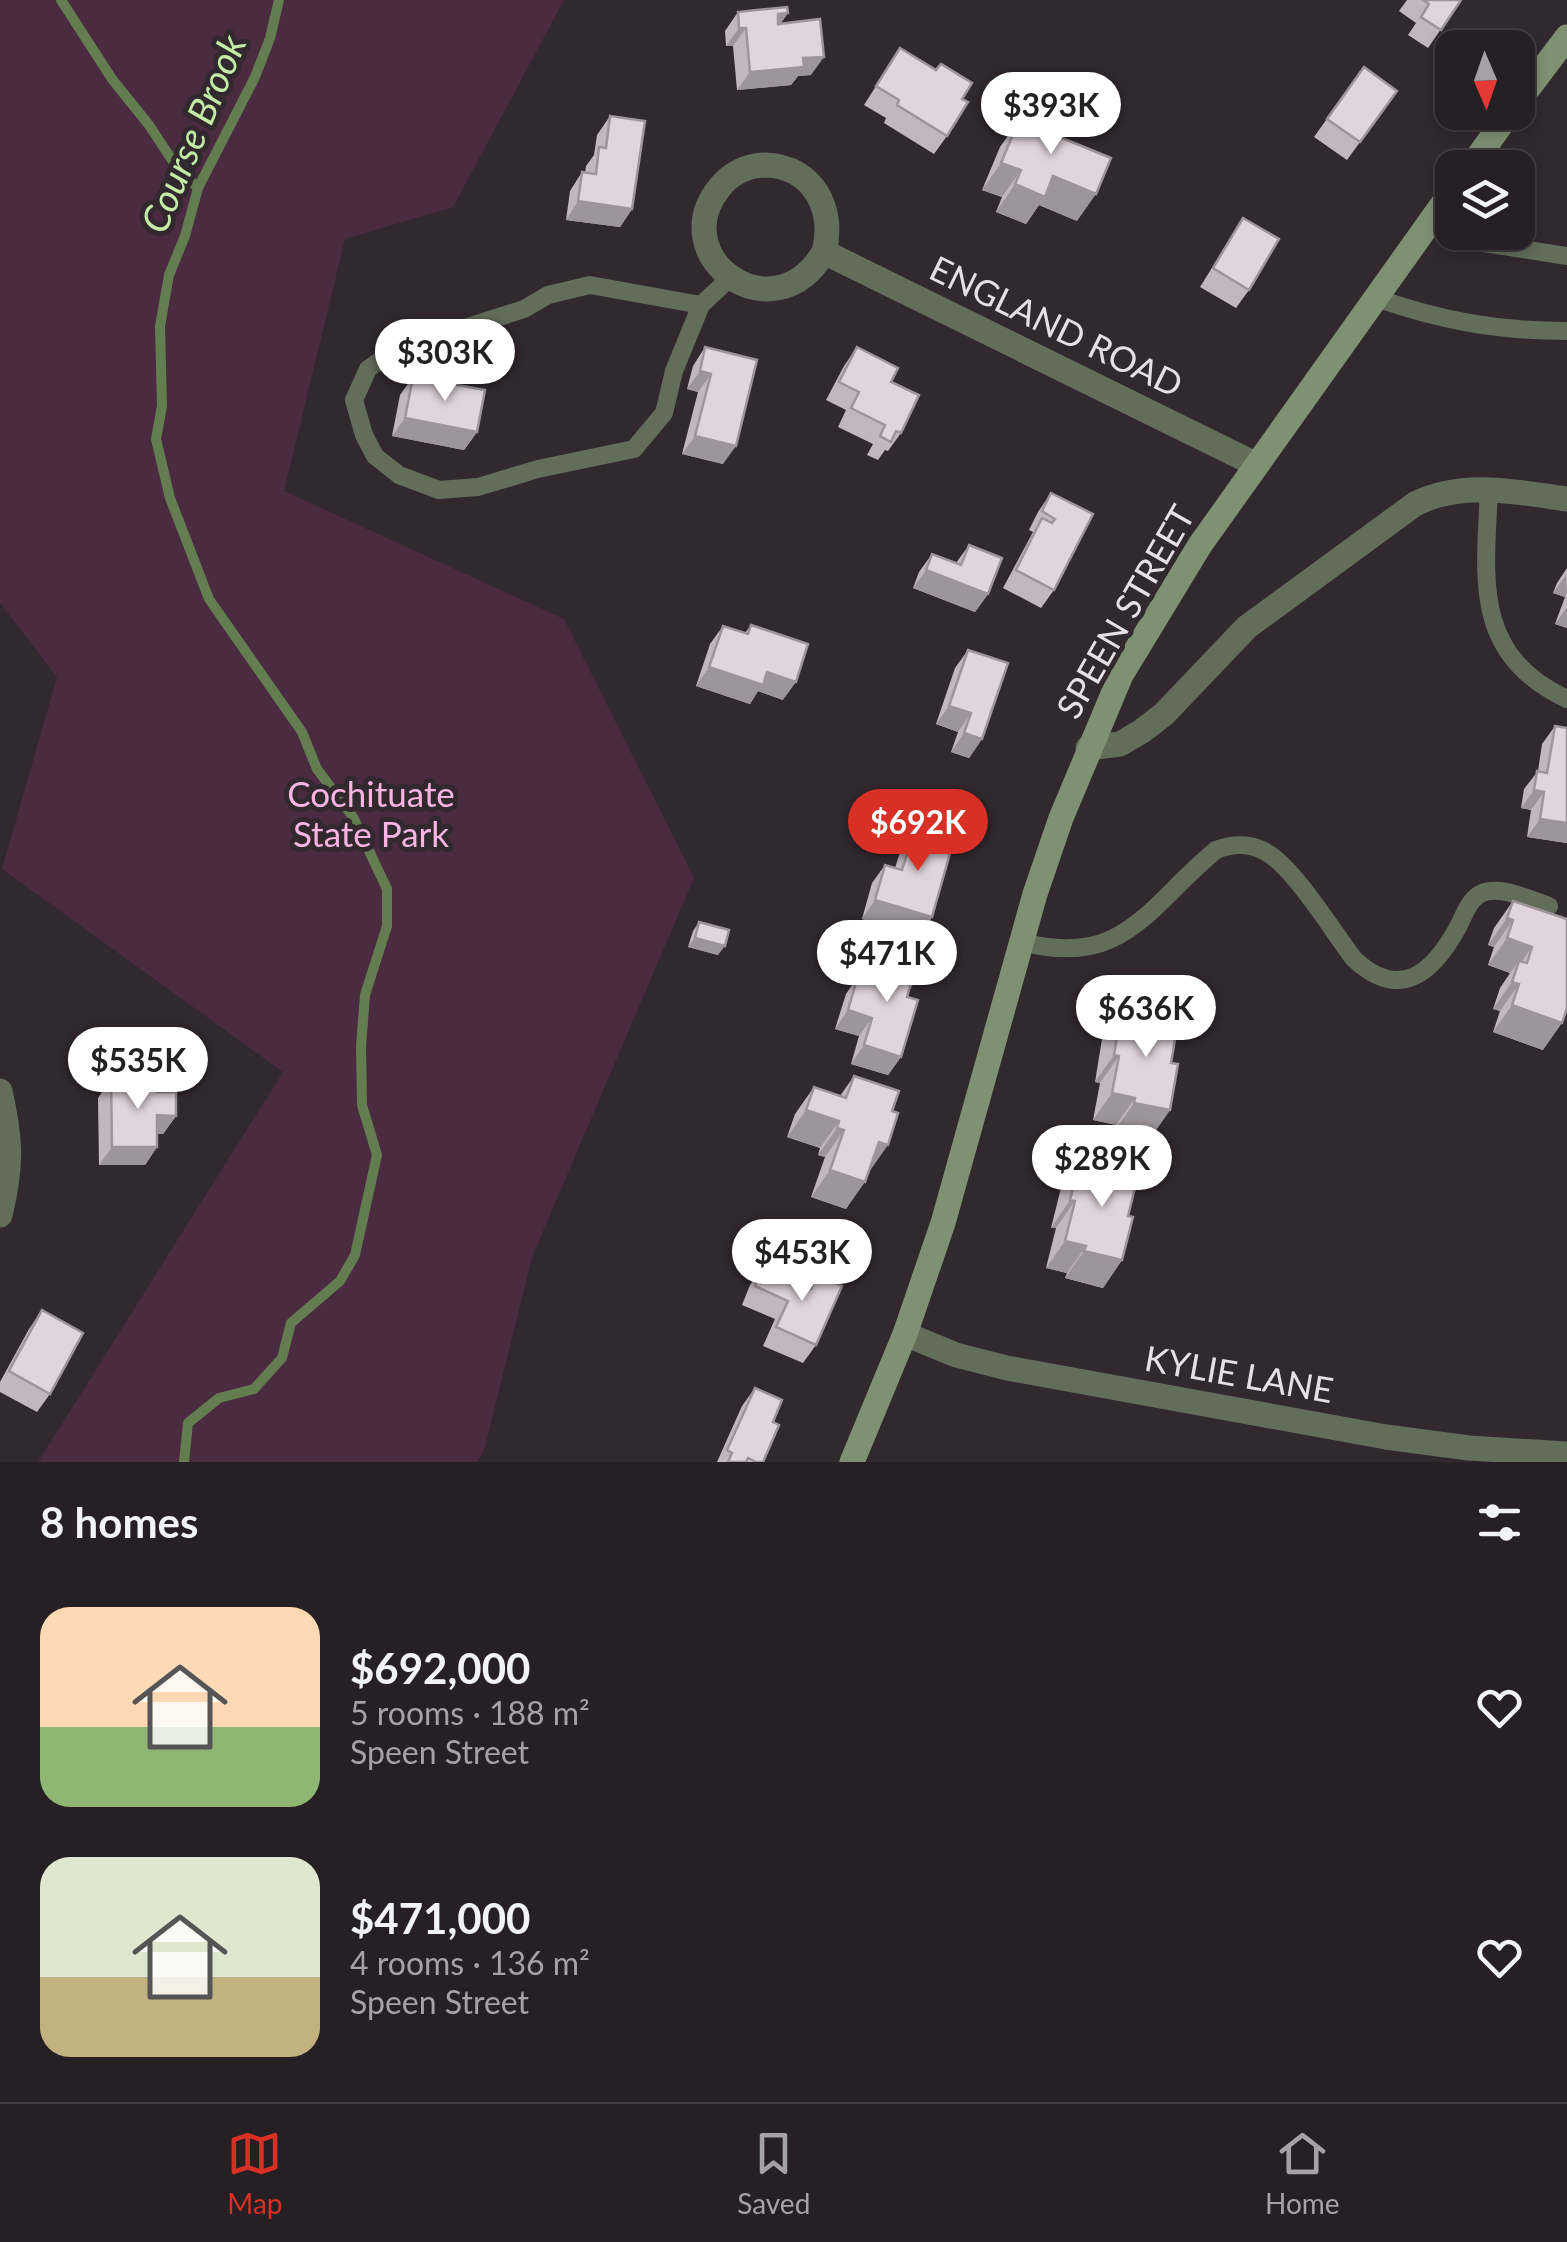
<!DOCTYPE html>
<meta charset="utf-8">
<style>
body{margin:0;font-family:Lato,sans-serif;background:#2e272b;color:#f1f3f6;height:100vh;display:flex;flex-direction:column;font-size:38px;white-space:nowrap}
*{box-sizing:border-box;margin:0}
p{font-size:32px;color:#a4a2a6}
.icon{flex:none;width:55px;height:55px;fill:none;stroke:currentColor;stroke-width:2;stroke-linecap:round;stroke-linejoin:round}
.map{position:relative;height:1462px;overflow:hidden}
.details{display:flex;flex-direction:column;background:#261f23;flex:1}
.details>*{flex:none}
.needle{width:65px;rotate:178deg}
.buttons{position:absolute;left:1435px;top:30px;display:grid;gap:20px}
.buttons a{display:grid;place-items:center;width:100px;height:100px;border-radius:20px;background:#261f23;box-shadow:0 5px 15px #0003,0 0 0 2px #423d41;font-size:50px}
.price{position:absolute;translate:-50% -85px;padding:0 22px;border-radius:35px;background:#fff;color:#222;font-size:32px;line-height:65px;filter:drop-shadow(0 2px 5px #0008)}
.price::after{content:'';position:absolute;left:50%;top:60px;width:30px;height:22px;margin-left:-15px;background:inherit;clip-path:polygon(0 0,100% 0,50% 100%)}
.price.active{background:#d93025;color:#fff}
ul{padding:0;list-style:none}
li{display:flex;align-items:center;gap:30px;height:250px;padding:0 40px}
li span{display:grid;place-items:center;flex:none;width:280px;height:200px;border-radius:30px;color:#555}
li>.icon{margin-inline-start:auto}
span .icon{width:120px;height:120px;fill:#fffc;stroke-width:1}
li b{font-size:42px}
h2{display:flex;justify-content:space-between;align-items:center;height:120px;padding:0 40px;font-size:42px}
.dock{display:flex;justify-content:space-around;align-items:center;height:140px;border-top:2px solid #423d41;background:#261f23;font-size:28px;color:#a4a2a6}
.dock a{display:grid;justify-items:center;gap:5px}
.dock .active{color:#d93025}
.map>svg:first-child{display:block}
.green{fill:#4a2b40}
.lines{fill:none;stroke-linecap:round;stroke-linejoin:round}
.stream{stroke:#637d50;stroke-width:10}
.lane{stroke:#626d5a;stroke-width:18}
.street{stroke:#626d5a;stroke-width:25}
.secondary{stroke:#7f9173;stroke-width:25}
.wall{fill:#c2b7bd}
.shaded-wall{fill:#9e959a}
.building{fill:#e1d5dc;stroke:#9e959a;stroke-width:2.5}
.labels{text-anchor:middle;stroke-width:10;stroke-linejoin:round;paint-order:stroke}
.street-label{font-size:35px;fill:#e6e0e4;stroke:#32292f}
.park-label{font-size:35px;fill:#fbb4e3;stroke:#32292f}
.water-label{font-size:38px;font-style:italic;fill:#c4eca6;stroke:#32292f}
</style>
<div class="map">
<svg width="1567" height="1462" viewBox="0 0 1567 1462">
<rect width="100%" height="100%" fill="#32292f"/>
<polygon class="green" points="0,0 564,0 453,207 345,239 284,491 564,619 694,878 532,1257 485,1447 478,1462 38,1462 283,1072 2,869 57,677 0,603"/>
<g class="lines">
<g class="stream">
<polyline points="61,0 112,79 149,125 176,166 198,188"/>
<polyline points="184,1462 188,1423 219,1398 254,1389 282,1358 291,1323 340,1281 355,1255 377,1155 362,1105 361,1046 365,995 387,926 387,889 353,817 317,769 302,732 209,599 170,498 156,439 162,406 160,326 169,275 185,236 198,188 255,77 270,38 279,0"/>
</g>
<g class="lane">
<polyline points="1455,232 1484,243 1567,256"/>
<path d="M1376,298C1442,321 1498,331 1567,331"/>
<polyline points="701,305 590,285 548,295 524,309 395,350 368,369 354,400 364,435 375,456 399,475 439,490 478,487 538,469 634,449 664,413 674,371 701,305 730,278"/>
<path d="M1489,490C1485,578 1472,655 1567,699"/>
<path d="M1022,942C1124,969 1148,906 1216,850C1232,844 1246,843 1262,850C1291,862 1333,932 1354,959C1400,1002 1433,973 1458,927C1464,916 1468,901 1480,894C1500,884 1530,900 1549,906"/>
</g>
<g class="street">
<path d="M824,252C773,338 663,256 720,187C731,173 748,165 766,165C814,167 835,210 824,252L1257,465"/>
<path d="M1088,748L1120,744L1142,731L1164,714L1247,627L1415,504C1462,480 1517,492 1567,499"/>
<path d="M0,1091C11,1140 12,1166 0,1215"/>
<polyline points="905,1334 956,1355 1007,1368 1386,1437 1469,1448 1567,1454"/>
</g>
<g class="secondary">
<polyline points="1518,102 1567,37"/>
<polyline points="1470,168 1510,112"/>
<polyline points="852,1462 905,1334 943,1223 1035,894 1061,818 1121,675 1200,545 1452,191"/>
</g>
</g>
<g class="wall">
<polygon points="1407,0 1461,0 1428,48 1408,35 1416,23 1399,11"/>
<polygon points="738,12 788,13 780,24 811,75 798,76 791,85 737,90 733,46 726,46 725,31"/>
<polygon points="900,48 962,99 947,136 934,154 884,123 886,118 864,105"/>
<polygon points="1364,67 1397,91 1347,160 1314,137"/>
<polygon points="1031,103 1045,131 1077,221 1039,205 1026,224 996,212 1002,197 982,190 1000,147"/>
<polygon points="610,116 632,209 620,227 566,220 570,191 582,172 585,173 586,166 594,155 597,135"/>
<polygon points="1243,218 1249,290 1236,308 1200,287"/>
<polygon points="705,347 757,360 723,464 682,454 698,392 687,389 693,366"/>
<polygon points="857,347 891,382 901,433 888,451 885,450 878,460 867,455 873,444 838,427 846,410 826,400 844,366"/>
<polygon points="413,377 477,432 464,450 392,436 400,395"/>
<polygon points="1051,493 1093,514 1054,590 1041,608 1003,588 1033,532 1029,530 1038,512"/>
<polygon points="969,545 988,594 975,612 913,588 919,572 932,554 956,563"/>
<polygon points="1567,568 1567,628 1555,624 1565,597 1553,593 1557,583"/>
<polygon points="751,625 783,700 758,691 750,704 696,686 710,644 723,626 745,633"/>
<polygon points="968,650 982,739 969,758 951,752 958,732 936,724 955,668"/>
<polygon points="1555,726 1567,728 1567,843 1527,837 1531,810 1521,808 1524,789 1538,771 1542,744"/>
<polygon points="915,827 932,917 919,936 862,919 872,883 885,865 895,868 902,846"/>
<polygon points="1513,901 1567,919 1543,1050 1493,1032 1500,1011 1493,1009 1500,988 1510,973 1488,965 1494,947 1488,945 1494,928"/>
<polygon points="699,922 718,955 688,947 693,931"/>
<polygon points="884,955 921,972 909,990 907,997 901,1057 888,1075 851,1064 859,1036 835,1029 846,994 858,976 869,979 871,973"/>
<polygon points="1121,1012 1171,1063 1170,1110 1151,1137 1115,1130 1116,1125 1093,1120 1100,1083 1095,1082 1102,1039"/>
<polygon points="854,1076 868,1172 846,1209 811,1197 825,1157 818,1155 820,1148 787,1137 795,1114 814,1087 840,1096"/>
<polygon points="111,1079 157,1092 176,1116 163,1134 157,1134 157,1147 145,1165 99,1165 98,1098"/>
<polygon points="1080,1161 1128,1216 1122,1260 1103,1288 1065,1278 1067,1273 1046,1268 1056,1228 1051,1228 1061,1188"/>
<polygon points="763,1267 809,1287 817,1275 816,1345 803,1363 763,1346 775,1319 742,1305 750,1285"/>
<polygon points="42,1310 50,1394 37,1412 0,1392 0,1382 29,1329"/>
<polygon points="755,1388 773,1422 763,1462 717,1462 742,1406"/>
</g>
<g class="shaded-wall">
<polygon points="788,13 775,31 778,14"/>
<polygon points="739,28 746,28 733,46 726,46"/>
<polygon points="824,57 811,75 798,76 791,85 737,90 750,72 803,58"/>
<polygon points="1001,163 1021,170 1002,197 982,190"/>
<polygon points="1053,176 1096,194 1077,221 1039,205 1026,224 996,212 1015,184"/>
<polygon points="578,201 632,209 620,227 566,220"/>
<polygon points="700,371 711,374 698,392 687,389"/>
<polygon points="405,418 477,432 464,450 392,436"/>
<polygon points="695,436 736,446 723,464 682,454"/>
<polygon points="926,570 988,594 975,612 913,588"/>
<polygon points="1566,575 1567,594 1565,597 1553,593"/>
<polygon points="1567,607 1567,628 1555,624"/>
<polygon points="709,667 767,672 796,682 783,700 758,691 750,704 696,686"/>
<polygon points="949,706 971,713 958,732 936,724"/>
<polygon points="964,733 982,739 969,758 951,752"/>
<polygon points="1534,790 1544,792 1531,810 1521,808"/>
<polygon points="1540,819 1567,823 1567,843 1527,837"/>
<polygon points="875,900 932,917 919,936 862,919"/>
<polygon points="1507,918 1513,920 1494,947 1488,945"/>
<polygon points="695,938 725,946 718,955 688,947"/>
<polygon points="1507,938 1532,947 1516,970 1519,961 1510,973 1488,965"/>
<polygon points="915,970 921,972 909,991"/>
<polygon points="1512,982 1519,984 1500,1011 1493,1009"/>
<polygon points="1512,1005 1562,1023 1543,1050 1493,1032"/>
<polygon points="848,1010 872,1018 859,1036 835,1029"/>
<polygon points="864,1045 901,1057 888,1075 851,1064"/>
<polygon points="1114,1055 1119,1056 1100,1083 1095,1082"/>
<polygon points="1112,1093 1135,1098 1116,1125 1093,1120"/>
<polygon points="1134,1103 1170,1110 1151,1137 1115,1130"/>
<polygon points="806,1110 839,1121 820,1148 787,1137"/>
<polygon points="157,1115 176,1116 163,1134 144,1134"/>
<polygon points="837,1128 844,1130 825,1157 818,1155"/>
<polygon points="879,1142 888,1145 869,1172"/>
<polygon points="112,1147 157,1147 145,1165 99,1165"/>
<polygon points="830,1170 865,1182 846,1209 811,1197"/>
<polygon points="1070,1200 1075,1201 1056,1228 1051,1228"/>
<polygon points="1065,1241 1086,1246 1067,1273 1046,1268"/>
<polygon points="1084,1251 1122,1260 1103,1288 1065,1278"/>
</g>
<g class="building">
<polygon points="1423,0 1461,0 1441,30 1421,17 1429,4"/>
<polygon points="787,7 788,13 778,14 778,24 820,19 824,57 803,58 804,67 750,72 746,28 739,28 738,12"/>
<polygon points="900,48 936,70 941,64 972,83 962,99 968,102 947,136 897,105 899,100 876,86"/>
<polygon points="1364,67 1397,91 1360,142 1327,119"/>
<polygon points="1031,103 1053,112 1045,131 1111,158 1096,194 1053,176 1045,197 1015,184 1021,170 1001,163 1019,120 1024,122"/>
<polygon points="610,116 645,121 632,209 578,201 582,172 596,174 599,147 606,148"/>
<polygon points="1243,218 1279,239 1249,290 1213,268"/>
<polygon points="705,347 757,360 736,446 695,436 711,374 700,371"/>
<polygon points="857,347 898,368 891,382 919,395 901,433 896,431 891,442 880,436 885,425 851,408 859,392 839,382"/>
<polygon points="413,377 485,390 477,432 405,418"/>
<polygon points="1051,493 1093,514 1054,590 1016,570 1042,518 1052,523 1055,519 1042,511"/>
<polygon points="969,545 1002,558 988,594 926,570 932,554 961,565"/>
<polygon points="751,625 808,644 796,682 767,672 763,685 709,667 723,626 748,634"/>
<polygon points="968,650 1008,663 982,739 964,733 971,713 949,706"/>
<polygon points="1555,726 1567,728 1567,823 1540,819 1544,792 1534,790 1537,771 1547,773"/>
<polygon points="915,827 954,839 932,917 875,900 885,865 902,870"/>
<polygon points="1513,901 1567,919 1567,1008 1562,1023 1512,1005 1519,984 1512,982 1519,961 1527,963 1532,947 1507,938 1513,920 1507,918"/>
<polygon points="699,922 729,930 725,946 695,938"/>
<polygon points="884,955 923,967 921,972 915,970 907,997 918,1000 901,1057 864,1045 872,1018 848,1010 858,976 876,982"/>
<polygon points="1121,1012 1178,1022 1171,1063 1178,1064 1170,1110 1134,1103 1135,1098 1112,1093 1119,1056 1114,1055"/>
<polygon points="854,1076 899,1091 892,1111 898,1113 888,1145 879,1142 865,1182 830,1170 844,1130 837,1128 839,1121 806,1110 814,1087 846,1098"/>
<polygon points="111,1079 157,1079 157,1092 176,1092 176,1116 157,1115 157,1147 112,1147"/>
<polygon points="1080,1161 1138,1176 1128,1216 1133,1217 1122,1260 1084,1251 1086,1246 1065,1241 1075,1201 1070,1200"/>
<polygon points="763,1267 811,1289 817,1275 842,1286 816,1345 776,1327 788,1301 755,1286"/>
<polygon points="42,1310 83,1333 50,1394 9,1371"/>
<polygon points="755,1388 782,1400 773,1422 779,1425 763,1462 756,1462 748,1458 746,1462 728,1462 732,1453 727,1450"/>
</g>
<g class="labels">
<g class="street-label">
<text transform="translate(1056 327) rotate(26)" y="12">ENGLAND ROAD</text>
<text transform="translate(1126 612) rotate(-60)" y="12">SPEEN STREET</text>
<text transform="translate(1239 1375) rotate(10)" y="12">KYLIE LANE</text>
</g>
<g class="park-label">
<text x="371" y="807">Cochituate<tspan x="371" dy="40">State Park</tspan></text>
</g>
<g class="water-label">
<text transform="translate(194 134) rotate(-67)" y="13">Course Brook</text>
</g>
</g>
</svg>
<div class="buttons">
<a><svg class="needle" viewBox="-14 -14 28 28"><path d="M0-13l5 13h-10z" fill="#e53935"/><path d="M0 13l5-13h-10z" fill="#a4a2a6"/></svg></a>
<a><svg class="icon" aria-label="layers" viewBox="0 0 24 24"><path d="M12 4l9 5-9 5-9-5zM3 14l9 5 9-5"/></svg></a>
</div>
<b class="price" style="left:1051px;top:157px">$393K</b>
<b class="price" style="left:445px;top:404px">$303K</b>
<b class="price active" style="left:918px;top:874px">$692K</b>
<b class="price" style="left:887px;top:1005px">$471K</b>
<b class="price" style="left:1146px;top:1060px">$636K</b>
<b class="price" style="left:138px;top:1112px">$535K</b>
<b class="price" style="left:1102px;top:1210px">$289K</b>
<b class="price" style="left:802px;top:1304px">$453K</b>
</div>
<section class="details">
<h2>8 homes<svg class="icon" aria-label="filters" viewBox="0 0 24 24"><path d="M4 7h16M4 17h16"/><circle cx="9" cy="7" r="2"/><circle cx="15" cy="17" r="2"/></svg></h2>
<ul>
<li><span style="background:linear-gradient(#ffd9b3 60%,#8fb573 0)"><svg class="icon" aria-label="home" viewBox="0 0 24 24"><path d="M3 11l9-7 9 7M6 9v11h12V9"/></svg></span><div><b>$692,000</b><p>5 rooms · 188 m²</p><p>Speen Street</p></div><svg class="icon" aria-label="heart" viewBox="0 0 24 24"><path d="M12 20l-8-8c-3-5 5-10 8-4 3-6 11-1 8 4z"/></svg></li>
<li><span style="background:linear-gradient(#dfe7d0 60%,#c2b280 0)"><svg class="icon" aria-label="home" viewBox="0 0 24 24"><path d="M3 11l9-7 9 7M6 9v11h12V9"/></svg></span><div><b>$471,000</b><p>4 rooms · 136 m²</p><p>Speen Street</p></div><svg class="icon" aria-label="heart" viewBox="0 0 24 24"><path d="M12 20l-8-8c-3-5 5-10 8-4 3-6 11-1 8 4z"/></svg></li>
</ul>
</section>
<nav class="dock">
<a class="active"><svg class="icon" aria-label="map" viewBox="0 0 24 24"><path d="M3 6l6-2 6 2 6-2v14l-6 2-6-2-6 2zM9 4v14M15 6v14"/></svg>Map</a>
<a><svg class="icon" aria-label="saved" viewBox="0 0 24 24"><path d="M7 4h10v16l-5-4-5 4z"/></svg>Saved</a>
<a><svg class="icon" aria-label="home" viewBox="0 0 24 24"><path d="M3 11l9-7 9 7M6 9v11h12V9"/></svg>Home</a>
</nav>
